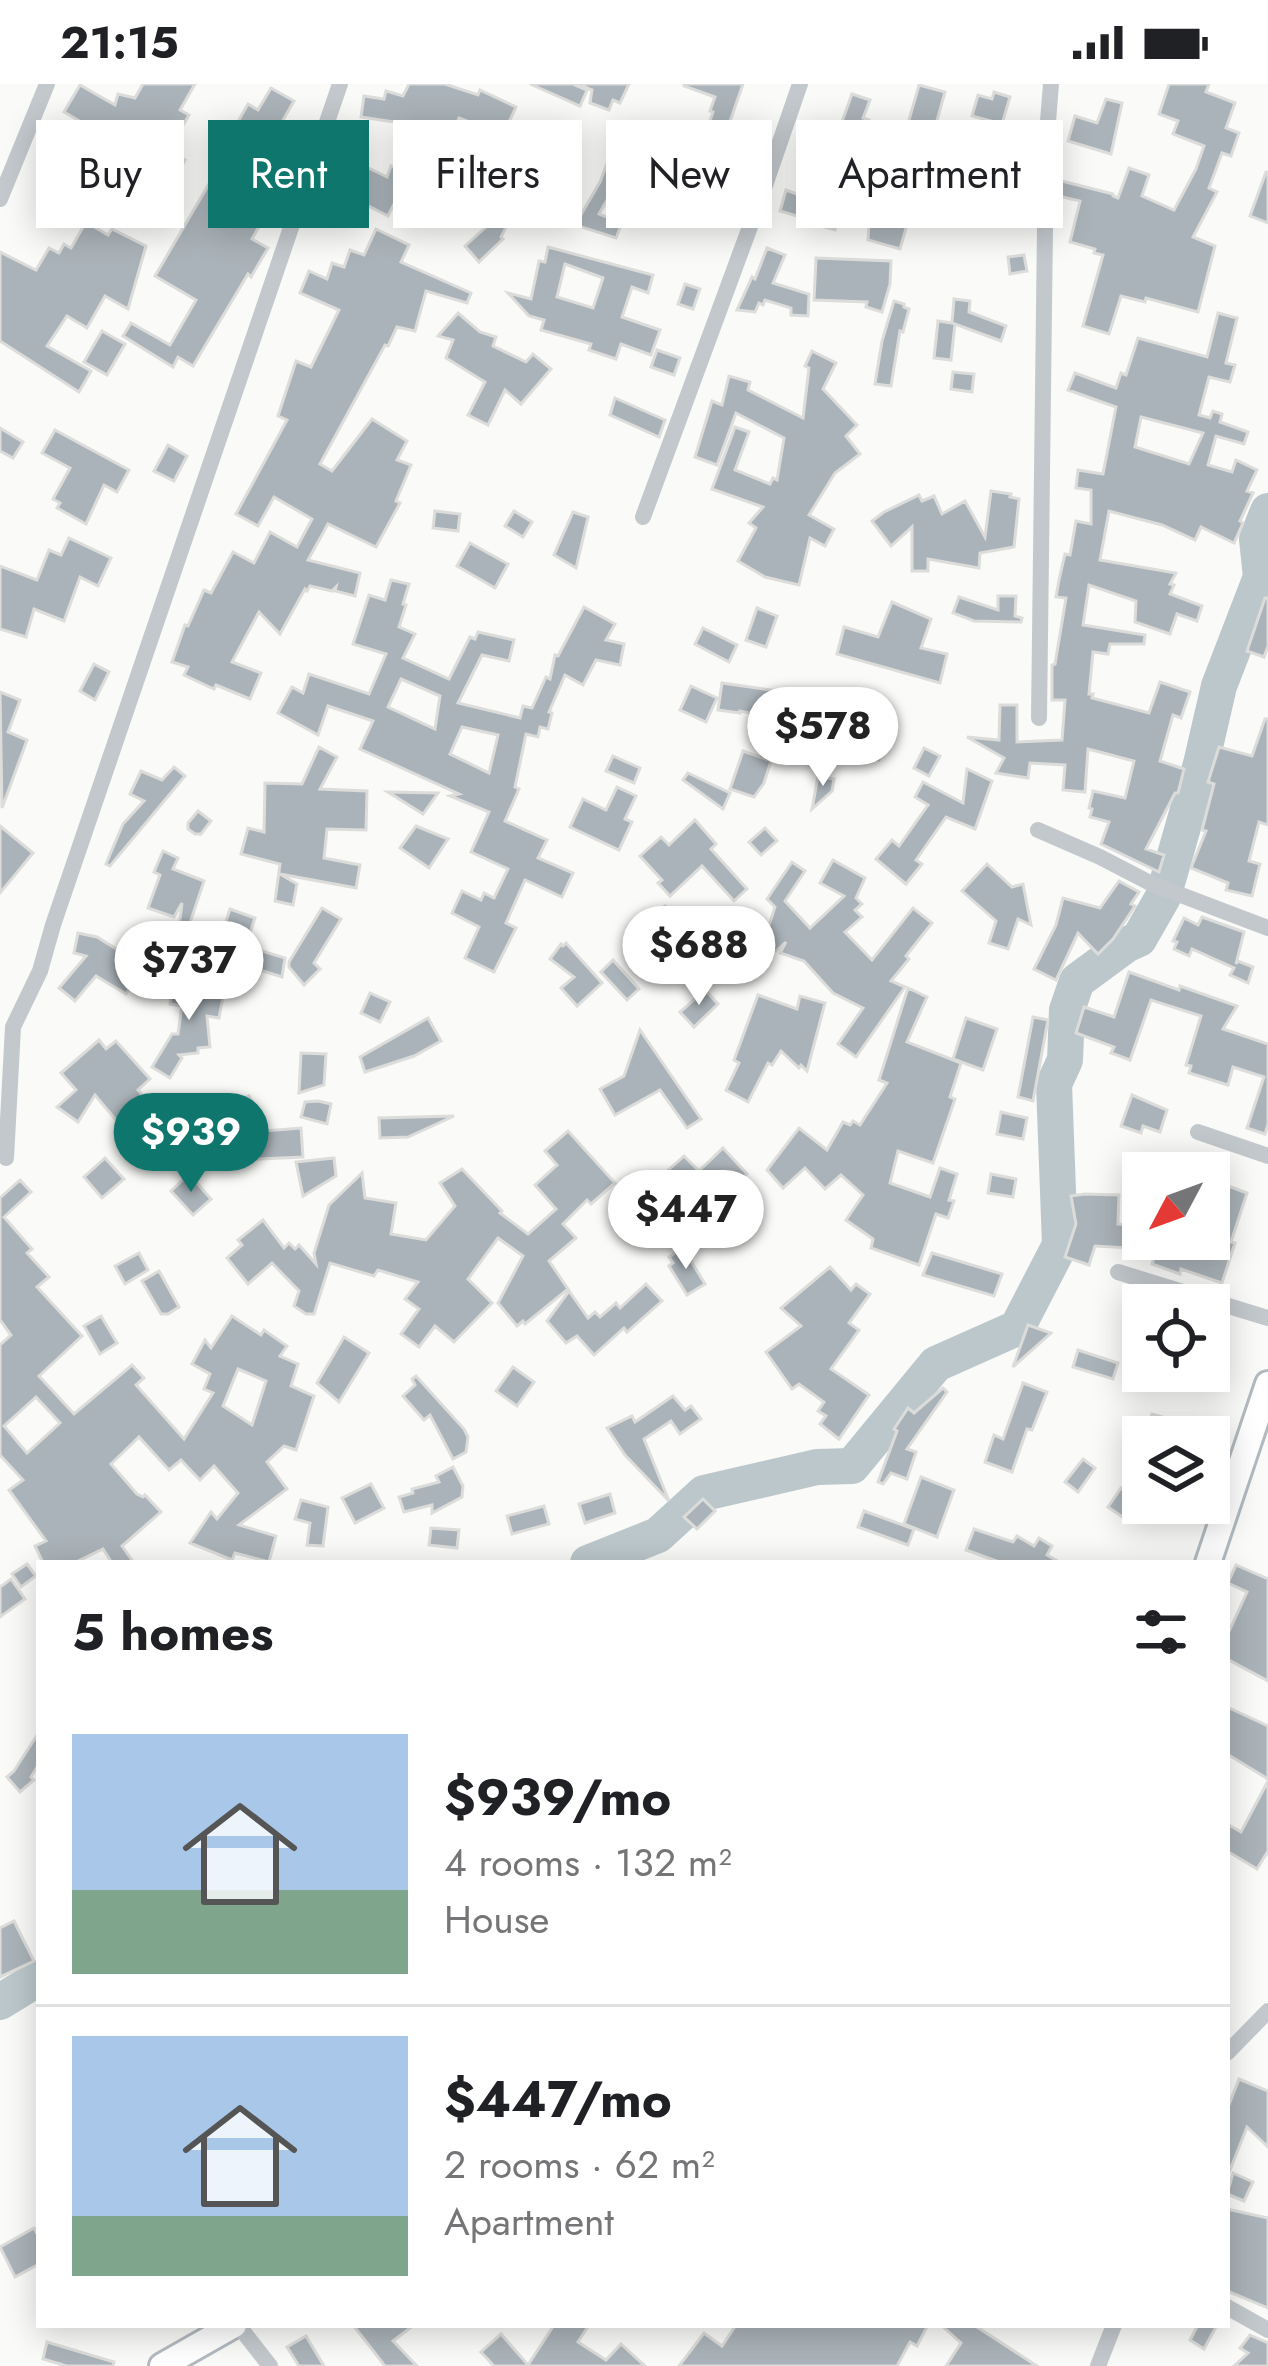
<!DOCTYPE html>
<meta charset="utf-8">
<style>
body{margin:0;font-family:Jost,sans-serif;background:#f2f2f2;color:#202124;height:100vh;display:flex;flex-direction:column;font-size:45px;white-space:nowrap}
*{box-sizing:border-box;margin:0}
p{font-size:39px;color:#757577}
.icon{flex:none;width:66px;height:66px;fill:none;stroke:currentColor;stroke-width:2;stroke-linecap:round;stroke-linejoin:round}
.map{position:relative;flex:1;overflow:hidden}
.drawer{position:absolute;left:36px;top:1476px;width:1194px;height:768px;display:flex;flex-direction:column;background:#fff;border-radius:0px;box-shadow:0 6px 30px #0003}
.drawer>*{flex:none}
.guide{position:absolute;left:36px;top:36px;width:1197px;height:108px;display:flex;gap:24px}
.needle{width:78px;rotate:229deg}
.fabs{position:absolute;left:1122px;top:1068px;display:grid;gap:24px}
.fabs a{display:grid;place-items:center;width:108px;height:108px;border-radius:0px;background:#fff;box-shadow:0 6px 30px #0003;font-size:60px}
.price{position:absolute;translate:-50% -102px;padding:0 27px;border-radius:42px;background:#fff;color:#222;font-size:39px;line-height:78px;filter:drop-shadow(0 3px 6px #0008)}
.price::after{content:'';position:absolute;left:50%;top:72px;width:36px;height:27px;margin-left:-18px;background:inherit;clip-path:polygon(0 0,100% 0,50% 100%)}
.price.current{background:#0f766e;color:#fff}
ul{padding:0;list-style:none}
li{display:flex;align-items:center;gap:36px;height:300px;padding:0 36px}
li+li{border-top:3px solid #e0e0e0}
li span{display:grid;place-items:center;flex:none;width:336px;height:240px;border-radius:0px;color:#555}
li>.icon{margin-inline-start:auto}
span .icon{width:144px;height:144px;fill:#fffc;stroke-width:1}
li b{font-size:51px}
h2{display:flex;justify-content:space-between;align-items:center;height:144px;padding:0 36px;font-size:51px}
.chip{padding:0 42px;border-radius:0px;background:#fff;box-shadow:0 6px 30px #0003;font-size:42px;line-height:108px}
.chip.current{background:#0f766e;color:#fff}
.status{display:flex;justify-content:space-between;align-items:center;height:84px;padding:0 60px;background:#fff;direction:ltr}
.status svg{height:33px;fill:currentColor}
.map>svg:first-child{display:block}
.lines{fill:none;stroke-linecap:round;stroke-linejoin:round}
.river{stroke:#bbc7cb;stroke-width:36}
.building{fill:#aab3b9;stroke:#dcdcda;stroke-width:3;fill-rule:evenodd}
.secondary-casing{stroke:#b3babf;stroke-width:30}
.street{stroke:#c3c8cc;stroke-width:16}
.secondary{stroke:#fff;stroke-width:24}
</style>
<div class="status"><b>21:15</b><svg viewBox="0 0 49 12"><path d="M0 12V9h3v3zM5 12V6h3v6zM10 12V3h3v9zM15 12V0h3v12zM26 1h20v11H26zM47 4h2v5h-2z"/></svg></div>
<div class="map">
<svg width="1268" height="2282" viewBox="0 0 1268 2282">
<rect width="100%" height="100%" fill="#fafaf8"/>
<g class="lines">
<g class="river">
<polyline points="588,1479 658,1451 704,1409 817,1383 852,1382 936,1280 1017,1244 1060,1161 1054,1000 1065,976 1067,926 1077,897 1126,861 1139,855 1163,813 1201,680 1219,602 1261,493 1257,455 1268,427"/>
<polyline points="0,1918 39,1894"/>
</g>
</g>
<g class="building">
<polygon points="143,0 195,0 180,26 189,31 169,66 185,76 169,104 164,101 155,133 125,124 127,119 91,107 98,87 106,90 122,62 64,28 80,1 115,21 118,10 135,14"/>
<polygon points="409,0 445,0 478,11 480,6 516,23 503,51 459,34 444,71 402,54 407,40 361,33 364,12 384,15 386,7 403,12"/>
<polygon points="530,0 573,0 587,6 580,22"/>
<polygon points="578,0 629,0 620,19 613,16 609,26 590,19 592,6"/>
<polygon points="684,0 743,0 729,40 737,43 715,105 680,90 686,71 697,75 713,28 710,27 715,13 684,2"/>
<polygon points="1169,0 1209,0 1206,8 1235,19 1226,44 1239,49 1231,72 1222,69 1209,104 1217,108 1193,153 1215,162 1198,228 1146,214 1145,218 1121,212 1109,250 1083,242 1103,171 1094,169 1095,165 1070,158 1080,117 1058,112 1058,96 1113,110 1113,112 1118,114 1129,84 1149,91 1142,112 1174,126 1196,85 1204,62 1173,50 1178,37 1159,30"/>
<polygon points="919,1 945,8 929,65 965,79 966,68 987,70 985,87 1002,94 1001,99 940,92 938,97 923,91 923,100 919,99 900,165 868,156 872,92 867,90 870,80 853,72 860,54 839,46 852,10 870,16 863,34 869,36 867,42 903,57"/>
<polygon points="271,4 294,17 272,55 287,66 263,104 276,112 252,155 268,164 251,193 248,190 193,282 178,273 173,283 123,252 131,239 170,261 196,216 155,192 223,76 218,73 248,20 258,26"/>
<polygon points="994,8 1010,13 1002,40 972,32 978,11 992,15"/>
<polygon points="1106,15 1122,19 1111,70 1068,57 1075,32 1097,39"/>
<polygon points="615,58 648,71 638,100 620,93 599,130 622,139 616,154 575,141 600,98"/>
<polygon points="342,71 387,93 391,82 409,90 388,132 351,113 339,139 321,131 334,104 328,101"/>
<polygon points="1266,88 1268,89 1268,139 1250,132"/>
<polygon points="524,96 547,105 542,120 522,113 501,153 503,155 479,178 465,162 520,112"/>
<polygon points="719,103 735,108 725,136 709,130"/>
<polygon points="786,106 808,114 800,133 780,127"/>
<polygon points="1023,110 1027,135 1006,138 1003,112"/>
<polygon points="818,125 840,131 835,146 817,141"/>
<polygon points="86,138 108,151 112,145 146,162 128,225 105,212 87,244 67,232 47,262 91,287 79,308 0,257 0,168 36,186 49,164 59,169 64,160 71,164"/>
<polygon points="376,145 409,161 401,178 471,209 467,219 426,207 415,247 397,243 388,262 385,261 320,380 332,387 372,335 407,357 397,376 411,381 396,417 400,419 376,463 328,440 308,476 360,489 355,512 335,507 336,503 332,507 310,502 307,507 305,505 280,550 259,528 232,578 261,589 250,615 216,601 214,605 184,591 188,583 172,578 185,541 188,542 204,506 211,509 233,468 254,479 270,448 297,463 312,435 274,413 258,442 236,430 287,336 278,332 296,277 311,283 339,226 300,209 309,187 327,195 332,179 344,183 350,166 364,171"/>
<path d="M548,163L653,191L648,209L632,203L622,233L660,246L651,271L621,260L616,275L589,266L591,260L541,246L544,236L529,232L508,209L531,215L539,177L545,178ZM565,180L603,194L593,224L557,213Z"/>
<polygon points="767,164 785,171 773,199 809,210 808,232 791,231 791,224 765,216 763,221 759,219 755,228 737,226 752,193 755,195"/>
<polygon points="1024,171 1027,187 1010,190 1008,173"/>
<polygon points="816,174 891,177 890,200 882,228 866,223 867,218 814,216"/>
<polygon points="685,200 700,205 693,225 678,220"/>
<polygon points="954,215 970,217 969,228 1006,242 1001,257 955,240 951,276 934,274 938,237 952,239"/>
<polygon points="894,217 904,220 904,223 909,225 903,248 900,247 891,302 875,300 882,257"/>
<polygon points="458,229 480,248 496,253 493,262 526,278 533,270 551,285 521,320 505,306 488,341 468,331 485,298 446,274 453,256 438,252"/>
<path d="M1218,229L1237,234L1226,279L1235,281L1230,298L1209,293L1199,331L1210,334L1213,327L1222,330L1220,338L1248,348L1244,360L1216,352L1208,381L1232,388L1236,376L1257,386L1247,407L1253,409L1240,437L1243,439L1234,459L1201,443L1195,456L1162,441L1109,427L1100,476L1176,489L1170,500L1174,501L1170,510L1202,522L1197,537L1177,530L1170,550L1135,538L1136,517L1089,501L1083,541L1145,551L1144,560H1110L1108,570L1093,568L1089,610H1093L1092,614L1149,629L1160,598L1190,608L1181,634L1173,631L1160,677L1184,685L1178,709H1175L1146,765L1164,771L1159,788L1101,760L1109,738L1090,733L1092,725L1089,724L1093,707L1125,714L1134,677L1088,665L1085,708L1063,706L1065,681L1030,679L1028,694L996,689L1004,674L967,653L999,656L1000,621H1017V658L1062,656L1065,616H1052V581L1055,580L1066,514L1056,513L1059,496L1065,470L1070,471L1076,437L1091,440V406L1076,404L1078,386L1103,390L1116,323L1068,306L1075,289L1116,304L1121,289L1126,291L1138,254L1207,273ZM1141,333L1203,349L1189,380L1135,363Z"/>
<polygon points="102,247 125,260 107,291 84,278"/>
<polygon points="657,266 680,274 674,291 651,283"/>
<polygon points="812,267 836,279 823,305 857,341 846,352 860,370 835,389 809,431 834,445 825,462 810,454 799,501 765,493 738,477 756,444 749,439 763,423 712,405 735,343 749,348 735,386 770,400 773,394 777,396 784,354 736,329 717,381 695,373 712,317 722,321 729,292 750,298 748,306 803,334 809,284 805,282"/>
<polygon points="953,288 974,290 972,308 951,305"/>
<polygon points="615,314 665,336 659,353 610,331"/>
<polygon points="0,344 23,358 13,374 0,367"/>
<polygon points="55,346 129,386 117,408 104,401 86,440 57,424 60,419 53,415 70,384 42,369"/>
<polygon points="168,361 187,372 174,397 154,387"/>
<polygon points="991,407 1011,410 1010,413 1019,415 1014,463 980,469 979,484 928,475 928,487 912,487 912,443 891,462 872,437 884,428 919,411 922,417 934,412 942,430 965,417 985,453"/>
<polygon points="435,427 460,430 458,447 433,444"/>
<polygon points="514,427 532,438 523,453 505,442"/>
<polygon points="573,428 588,433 576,484 554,471"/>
<polygon points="69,454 111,474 98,502 80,493 64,537 34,525 26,553 0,545 0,482 37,496 49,466 61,471"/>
<polygon points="470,459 508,480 495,504 457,482"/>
<path d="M391,496L409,500L403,520L406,521L399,543L415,550L403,574L449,595L470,553L475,555L478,548L514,556L509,577L482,571L458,619L520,634L523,622L532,624L546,593L550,595L555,571L558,572L584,523L615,540L606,556L624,560L620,581L596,576L583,601L565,591L549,628L552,629L548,645L540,643L538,653L526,650L515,703L519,705L505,737L547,756L538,774L573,789L562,813L525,796L506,839L516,844L494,888L465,874L479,843L452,829L462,807L481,816L484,809L494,814L508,785L471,768L489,728L450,712L459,710L360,665L373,637L328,622L318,651L278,629L292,603L303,609L309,590L369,610L386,570L353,560L369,511L385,516ZM401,595L440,612L435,645L388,623ZM462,643L498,651L489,689L450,670Z"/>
<polygon points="998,512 1016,512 1015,532 1022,534 1021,538 974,537 953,529 959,513 998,526"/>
<polygon points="1265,514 1268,514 1268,562 1264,573 1247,567"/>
<polygon points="892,518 931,535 921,564 947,570 940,599 837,570 844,543 878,553"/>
<polygon points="757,524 777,532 766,563 746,556"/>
<polygon points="703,544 737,561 729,578 695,560"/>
<polygon points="94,580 109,588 95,616 80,607"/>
<polygon points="722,599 771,606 765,632 740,627 740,629 718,626"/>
<polygon points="691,602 717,614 706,638 680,626"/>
<polygon points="0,608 20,616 8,648 27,656 2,724"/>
<polygon points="1265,635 1268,635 1268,741 1259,738 1249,777 1260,780 1252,812 1226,806 1228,799 1191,784 1206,747 1202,746 1214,700 1208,698 1219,663 1252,672"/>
<polygon points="877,638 894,647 879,676 862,668"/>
<polygon points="319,663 337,673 320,705 367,707 366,746 327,745 324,774 360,781 356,804 280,790 297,800 293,821 275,817 280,780 241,770 248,744 264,748 265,699 302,700"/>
<polygon points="924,664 940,672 929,692 914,684"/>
<polygon points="743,667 771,677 764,699 754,713 730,705"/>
<polygon points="613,672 640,684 634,699 606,687"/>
<polygon points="174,683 185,692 110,782 106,780 123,740 144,717 130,710 141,687 162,696"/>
<polygon points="967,685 992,697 975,745 946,733 916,776 922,780 906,800 876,775 892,756 899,762 928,721 915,713 923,698 963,719"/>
<polygon points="688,689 730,709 723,725 683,696"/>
<polygon points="818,692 834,695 832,707 812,725"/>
<polygon points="617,703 636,712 625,735 632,738 619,766 570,743 583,715 606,726"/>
<polygon points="388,708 438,709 423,730"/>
<polygon points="198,727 211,737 201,750 195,750 188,745 188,739"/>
<polygon points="695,736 716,760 711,765 747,805 734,817 702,782 670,812 658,799 662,796 640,772 661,753 669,761"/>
<polygon points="0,742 33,769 0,809"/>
<polygon points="416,742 448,755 429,784 400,764"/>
<polygon points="765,744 777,757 761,771 749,758"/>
<polygon points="163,767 178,774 173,785 204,797 185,854 178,852 182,819 174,833 148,824 160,791 154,788"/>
<polygon points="833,776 865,794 856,814 862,820 855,826 862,833 845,848 872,876 913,824 932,839 906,872 909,875 891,897 905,903 856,973 838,960 863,924 833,909 804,877 780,869 786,858 776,867 762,863 775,823 767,815 792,778 805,787 785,817 810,844 844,812 820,799"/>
<polygon points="987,780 1012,803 1023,800 1031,841 1018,835 1008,865 989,859 996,837 962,807"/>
<polygon points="1119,797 1139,808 1131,820 1135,822 1113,855 1098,870 1078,849 1056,896 1034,885 1056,841 1063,814 1100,824"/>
<polygon points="665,822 700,861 687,874 652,833"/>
<polygon points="322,824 341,835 314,879 320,885 304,901 289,883 289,878"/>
<polygon points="230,825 255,834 243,870 218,862"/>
<polygon points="1202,833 1244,848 1236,880 1238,877 1253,883 1248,899 1230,891 1234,884 1192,865 1189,872 1174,865 1177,858 1173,857 1184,834 1198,841"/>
<polygon points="78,849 97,853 144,882 126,910 96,892 75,917 59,904 86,872 74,869"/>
<polygon points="566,859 602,899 577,922 561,904 574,893 550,875 561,860 563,862"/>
<polygon points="249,863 285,874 282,893 244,881"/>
<polygon points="613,876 639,905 627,916 601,888"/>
<polygon points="1129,888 1179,906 1180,902 1237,922 1223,945 1268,960 1268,1040 1265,1050 1247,1044 1264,993 1233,983 1228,1001 1189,989 1191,982 1186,981 1201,932 1151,916 1130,976 1111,969 1114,963 1076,949 1084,923 1114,933"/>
<polygon points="173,895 205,899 204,904 224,908 219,934 207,932 210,963 198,964 198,969 179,971 182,974 170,994 152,983 172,950 178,950 182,922 170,920"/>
<polygon points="908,904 927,913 907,958 961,979 950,1013 955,1015 933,1079 898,1067 890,1099 930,1113 940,1084 957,1090 949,1116 954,1117 948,1134 936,1130 919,1181 871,1164 873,1155 846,1136 863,1111 841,1091 825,1105 805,1084 783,1104 767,1086 799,1044 827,1066 843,1038 850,1041 853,1037 860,1041 887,999 879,996"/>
<polygon points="705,906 718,920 694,943 680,928"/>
<polygon points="370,909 390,918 380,938 361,929"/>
<polygon points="758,911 797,925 800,912 825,919 807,987 801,981 799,984 781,967 772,981 768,979 748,1018 726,1006 739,979 734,976"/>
<polygon points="1033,933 1048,936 1033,1017 1018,1013"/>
<polygon points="428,934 441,957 414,972 365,988 360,973"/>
<polygon points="966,934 997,945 983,986 953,975"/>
<polygon points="640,946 701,1035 687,1044 660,1006 615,1031 600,1005 624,992"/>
<polygon points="99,956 106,965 116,957 150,995 138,1006 143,1012 116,1036 95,1011 78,1038 57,1023 76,1006 61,989"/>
<polygon points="301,969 326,970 324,1001 299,1009"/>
<polygon points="1132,1011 1167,1026 1160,1048 1143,1042 1141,1049 1121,1042"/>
<polygon points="249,1012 264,1047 301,1044 303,1073 240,1076 222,1036 226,1022"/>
<polygon points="318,1017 331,1020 327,1040 301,1033 305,1018"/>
<polygon points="1001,1028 1027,1034 1023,1055 997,1050"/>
<polygon points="454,1032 408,1053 380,1054 379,1034"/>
<polygon points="194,1044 217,1072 202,1080 181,1055"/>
<polygon points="568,1047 615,1099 591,1120 587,1116 563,1140 576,1154 549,1177 568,1205 525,1240 523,1237 517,1242 498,1219 523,1172 498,1154 468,1195 492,1219 454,1258 435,1242 419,1263 401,1250 419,1225 405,1215 418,1198 378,1186 374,1192 330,1179 314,1230 306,1230 294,1222 299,1207 272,1179 248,1200 227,1174 242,1161 238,1156 263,1136 284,1164 289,1159 295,1165 299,1161 316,1180 314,1169 329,1121 362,1089 365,1114 396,1119 391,1150 426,1156 455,1122 440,1099 462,1085 502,1127 500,1129 528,1150 556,1125 535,1101 557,1081 545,1067"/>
<polygon points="723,1064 747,1090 720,1115 702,1095 673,1120 654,1099 684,1072 699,1087"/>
<polygon points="105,1074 124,1095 102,1114 84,1093"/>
<polygon points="334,1074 336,1092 303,1112 296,1078"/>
<polygon points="189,1090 211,1115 193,1131 171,1107"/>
<polygon points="991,1090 1016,1095 1013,1113 988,1109"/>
<path d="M20,1096L31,1108L4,1133L32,1165L27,1169L49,1193L37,1203L82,1252L39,1292L74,1330L132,1281L144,1294L136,1301L184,1355L213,1309L204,1305L210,1290L192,1280L205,1256L211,1264L232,1232L261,1251L264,1246L287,1262L280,1272L298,1280L291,1302L314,1312L296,1366L284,1362L267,1378L287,1405L239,1441L276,1452L269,1478L235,1469L232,1476L190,1459L211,1428L217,1435L238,1409L214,1382L200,1396L181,1376L169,1386L139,1353L111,1380L137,1410L143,1413L145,1411L161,1428L122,1462L134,1479H112L103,1465L74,1479H43L35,1462L46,1457L9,1406L23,1396L0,1371V1261L11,1251L0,1236V1114ZM238,1285L266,1297L252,1341L223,1322ZM36,1313L60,1339L27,1369L4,1342Z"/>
<polygon points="1223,1100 1247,1109 1231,1158 1235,1159 1222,1199 1181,1185 1180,1190 1152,1180 1158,1161 1161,1161 1163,1155 1188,1155 1203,1160 1205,1155 1209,1155 1209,1142"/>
<polygon points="1085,1110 1119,1111 1118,1140 1131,1141 1130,1164 1095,1162 1089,1181 1065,1173 1076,1140 1071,1112"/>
<polygon points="683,1164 705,1200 687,1211 669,1182 673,1179 669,1173"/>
<polygon points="139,1169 148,1186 125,1200 115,1182"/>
<polygon points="932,1169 1002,1190 994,1212 923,1191"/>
<polygon points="830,1183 851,1206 856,1200 870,1210 849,1239 859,1246 831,1285 869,1311 839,1355 820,1340 826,1332 818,1327 824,1318 799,1300 792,1305 766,1268 801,1242 781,1224"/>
<polygon points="159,1187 179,1223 168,1230 161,1230 142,1197"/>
<polygon points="646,1200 662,1217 627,1248 624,1244 594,1271 577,1252 566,1259 547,1237 569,1207 588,1234 595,1228 600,1233 616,1219 620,1224"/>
<polygon points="101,1232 117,1259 100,1270 84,1242"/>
<polygon points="1028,1241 1051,1249 1013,1283"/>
<polygon points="344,1253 369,1269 339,1318 317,1299"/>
<polygon points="1078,1266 1118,1279 1113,1295 1073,1283"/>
<polygon points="513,1283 534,1298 517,1322 496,1307"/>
<polygon points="416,1292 464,1345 468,1353 466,1368 453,1375 430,1331 424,1336 403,1312 415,1301 412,1295"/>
<polygon points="1023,1299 1047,1308 1032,1346 1027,1345 1012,1388 985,1378 994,1351 1003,1355"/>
<polygon points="943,1304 947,1308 907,1365 916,1368 907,1395 891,1389 883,1400 878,1398 897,1347 894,1345 908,1324 914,1329"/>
<polygon points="673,1312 685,1326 691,1322 701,1335 680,1350 671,1337 644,1355 669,1417 625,1371 607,1344 632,1332 635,1338"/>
<polygon points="1152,1330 1179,1338 1175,1353 1144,1353"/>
<polygon points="1083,1375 1095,1384 1078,1408 1065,1398"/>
<polygon points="453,1383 463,1402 462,1413 432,1429 432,1421 404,1428 399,1413 413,1409 412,1405 439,1398 436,1392"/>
<polygon points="921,1393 954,1406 937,1453 904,1440"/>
<polygon points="371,1400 384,1424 355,1439 342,1414"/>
<polygon points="1121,1404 1137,1416 1124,1434 1108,1423"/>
<polygon points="610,1410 615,1429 585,1439 579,1420"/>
<polygon points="703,1415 715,1427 697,1445 684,1433"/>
<polygon points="301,1416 328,1423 323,1462 307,1461 310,1439 295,1435"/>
<polygon points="544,1422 549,1440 512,1450 507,1432"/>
<polygon points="864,1427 914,1445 908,1461 858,1443"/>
<polygon points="431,1444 459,1446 457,1464 429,1461"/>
<polygon points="974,1445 1013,1458 1017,1452 1034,1462 1039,1454 1052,1462 1047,1471 1061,1479 1002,1479 966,1466"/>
<polygon points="27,1480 36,1492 21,1503 12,1490"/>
<polygon points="1236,1481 1268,1495 1268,1597 1227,1575 1227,1552 1247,1508 1228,1499"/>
<polygon points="11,1495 25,1515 0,1533 0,1503"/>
<polygon points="1227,1623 1268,1642 1268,1695 1227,1670"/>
<polygon points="39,1648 39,1680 31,1693 34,1696 20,1708 7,1693 14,1687"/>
<polygon points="1268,1697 1268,1767 1257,1785 1227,1767 1227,1740 1241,1748"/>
<polygon points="14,1837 34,1877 0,1893 0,1844"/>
<polygon points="1239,1995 1268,2007 1268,2063 1247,2043 1228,2091 1227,2026"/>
<polygon points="1233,2089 1253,2098 1244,2117 1227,2110"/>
<polygon points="1227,2125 1268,2134 1268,2224 1227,2207"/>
<polygon points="34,2144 39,2153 39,2180 15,2193 0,2163"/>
<polygon points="353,2241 414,2241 393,2257 417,2282 385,2282"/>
<polygon points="554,2241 589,2241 578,2258 606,2276 621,2260 645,2282 494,2282 481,2268 501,2250 528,2281"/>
<polygon points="736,2241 928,2241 917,2262 910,2258 897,2282 679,2282 704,2249 722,2262"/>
<polygon points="941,2241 974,2241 1037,2282 946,2282 961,2259"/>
<polygon points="1198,2241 1217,2241 1204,2265 1190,2256"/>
<polygon points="1250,2251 1268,2259 1268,2282 1234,2282 1248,2269 1240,2264"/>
<polygon points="306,2252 324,2282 299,2282 287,2263"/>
<polygon points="47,2258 114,2278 113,2282 67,2282 43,2275"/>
</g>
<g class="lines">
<g class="secondary-casing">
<g id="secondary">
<polyline points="1208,1479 1268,1300"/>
<polyline points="162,2282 234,2241"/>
</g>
</g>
<g class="street">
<polyline points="0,115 47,0"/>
<polyline points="643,433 761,113 800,0"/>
<polyline points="1039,634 1046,62 1051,0"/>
<polyline points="1038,746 1100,773 1152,800 1268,844"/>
<polyline points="1198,1048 1268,1072"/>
<polyline points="6,1074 13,943 40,887 53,841 340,0"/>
<polyline points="1118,1188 1268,1234"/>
<polyline points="1227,1969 1268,1927"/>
<polyline points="1227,2223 1268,2246"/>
<polyline points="238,2241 270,2282"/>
<polyline points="1098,2282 1114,2241"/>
</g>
<use href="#secondary" class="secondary"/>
</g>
</svg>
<div class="fabs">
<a><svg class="needle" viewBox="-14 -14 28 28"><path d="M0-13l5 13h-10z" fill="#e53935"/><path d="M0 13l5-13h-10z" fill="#757577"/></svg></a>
<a><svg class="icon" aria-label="locate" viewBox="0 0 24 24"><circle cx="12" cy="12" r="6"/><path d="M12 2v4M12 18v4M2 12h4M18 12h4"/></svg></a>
<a><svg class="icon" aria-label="layers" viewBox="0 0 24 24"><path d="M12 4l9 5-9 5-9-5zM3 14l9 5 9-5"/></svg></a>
</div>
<b class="price" style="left:823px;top:705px">$578</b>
<b class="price" style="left:699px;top:924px">$688</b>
<b class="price" style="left:189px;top:939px">$737</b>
<b class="price current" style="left:191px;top:1111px">$939</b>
<b class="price" style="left:686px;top:1188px">$447</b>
<div class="guide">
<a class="chip">Buy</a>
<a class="chip current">Rent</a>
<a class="chip">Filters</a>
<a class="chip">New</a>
<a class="chip">Apartment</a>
</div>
<section class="drawer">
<h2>5 homes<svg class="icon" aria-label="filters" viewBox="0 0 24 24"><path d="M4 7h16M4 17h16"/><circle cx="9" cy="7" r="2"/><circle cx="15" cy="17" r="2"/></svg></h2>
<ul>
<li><span style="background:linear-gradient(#a9c7e8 65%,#7fa58c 0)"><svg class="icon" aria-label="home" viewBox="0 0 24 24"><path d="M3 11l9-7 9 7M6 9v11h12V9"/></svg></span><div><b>$939/mo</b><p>4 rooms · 132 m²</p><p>House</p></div></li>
<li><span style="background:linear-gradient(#a9c7e8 75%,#7fa58c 0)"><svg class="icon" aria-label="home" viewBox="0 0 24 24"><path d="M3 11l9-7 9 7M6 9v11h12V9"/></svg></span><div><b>$447/mo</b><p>2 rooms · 62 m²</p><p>Apartment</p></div></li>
</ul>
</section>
</div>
